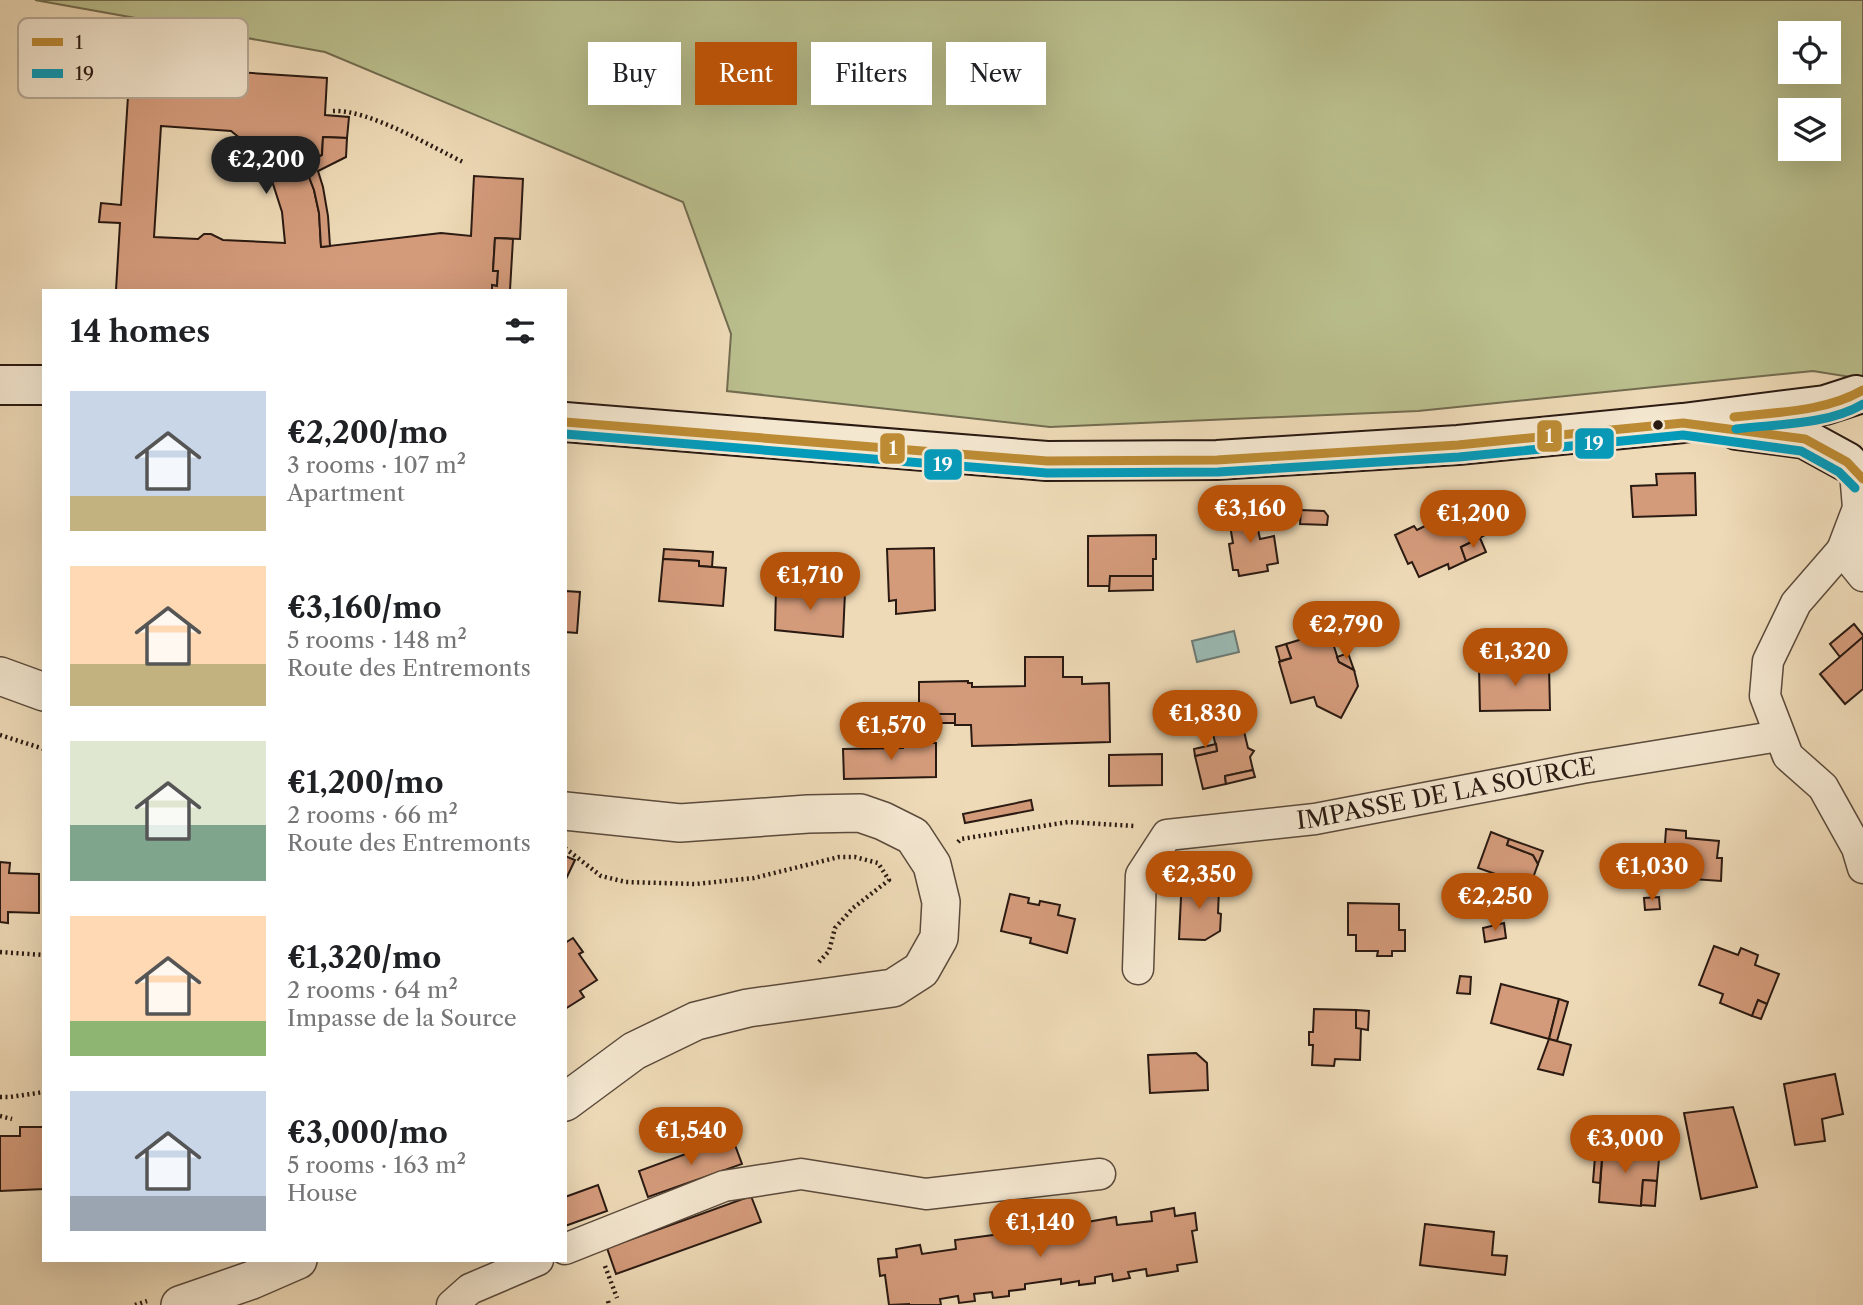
<!DOCTYPE html>
<meta charset="utf-8">
<style>
body{margin:0;font-family:"Libre Caslon Text",serif;background:#f6f6f6;color:#202124;height:100vh;display:flex;flex-direction:column;font-size:26px;white-space:nowrap}
*{box-sizing:border-box;margin:0}
p{font-size:23px;color:#757577}
.icon{flex:none;width:38px;height:38px;fill:none;stroke:currentColor;stroke-width:2;stroke-linecap:round;stroke-linejoin:round}
.map{position:relative;flex:1;overflow:hidden}
.drawer{position:absolute;left:42px;top:289px;width:525px;height:973px;display:flex;flex-direction:column;background:#fff;border-radius:0px;box-shadow:0 7px 28px #0002}
.drawer>*{flex:none}
.top-card{position:absolute;left:588px;top:42px;width:665px;height:63px;display:flex;gap:14px}
.fabs{position:absolute;left:1778px;top:21px;display:grid;gap:14px}
.fabs a{display:grid;place-items:center;width:63px;height:63px;border-radius:0px;background:#fff;box-shadow:0 7px 28px #0002;font-size:35px}
.price{position:absolute;translate:-50% -60px;padding:0 16px;border-radius:24px;background:#b45309;color:#fff;font-size:23px;line-height:46px;filter:drop-shadow(0 2px 4px #0008)}
.price::after{content:'';position:absolute;left:50%;top:42px;width:21px;height:16px;margin-left:-10px;background:inherit;clip-path:polygon(0 0,100% 0,50% 100%)}
.price.active{background:#222;color:#fff}
ul{padding:0;list-style:none}
li{display:flex;align-items:center;gap:21px;height:175px;padding:0 28px}
li span{display:grid;place-items:center;flex:none;width:196px;height:140px;border-radius:0px;color:#555}
li>.icon{margin-inline-start:auto}
span .icon{width:84px;height:84px;fill:#fffc;stroke-width:1}
li b{font-size:30px}
h2{display:flex;justify-content:space-between;align-items:center;height:84px;padding:0 28px;font-size:30px}
.chip{padding:0 24px;border-radius:0px;background:#fff;box-shadow:0 7px 28px #0002;font-size:24px;line-height:63px}
.chip.active{background:#b45309;color:#fff}
.map>svg:first-child{display:block}
.green{fill:#babf8d;stroke:#726c50;stroke-width:2;fill-rule:evenodd}
.water{fill:#9abab3;stroke:#6d7a73;stroke-width:2}
.building{fill:#d49b7b;stroke:#2a1a12;stroke-width:2;fill-rule:evenodd}
.lines{fill:none;stroke-linecap:round;stroke-linejoin:round}
.minor-casing{stroke:#5b4a3b;stroke-width:33}
.tertiary-casing{stroke:#5b4a3b;stroke-width:40}
.secondary-casing{stroke:#2a1a12;stroke-width:42}
.path{stroke:#2a1a12;stroke-width:4.5;stroke-dasharray:2 3.5;stroke-linecap:butt}
.minor{stroke:#f4e7d0;stroke-width:30}
.tertiary{stroke:#f4e7d0;stroke-width:37}
.secondary{stroke:#f4e7d0;stroke-width:38}
.bus-1-casing{stroke:#f4e7d0;stroke-width:14}
.bus-2-casing{stroke:#f4e7d0;stroke-width:14}
.bus-1{stroke:#bc8b34;stroke-width:9}
.bus-2{stroke:#049bbb;stroke-width:9}
.bus-dot{fill:#2a1a12;stroke:#f4e7d0;stroke-width:2.5}
.labels{text-anchor:middle;stroke-width:7;stroke-linejoin:round;paint-order:stroke}
.street-label{font-size:24px;fill:#2a1a12;stroke:#f4e7d0}
.key{fill:#f4e7d0;stroke:#b7aa97;stroke-width:2}
.key-label{font-size:19px;fill:#2a1a12}
.line-badge{stroke:#f4e7d0;stroke-width:2.5}
.badge-label{font-size:19px;text-anchor:middle;font-weight:bold;fill:#fff}
</style>
<div class="map">
<svg width="1863" height="1305" viewBox="0 0 1863 1305">
<rect width="100%" height="100%" fill="#eedab7"/>
<filter id="stains"><feTurbulence type="fractalNoise" baseFrequency=".00286" numOctaves="4"/><feColorMatrix values="0 0 0 0 .2 0 0 0 0 .09 0 0 0 0 .02 0 0 0 .5 -.17"/></filter>
<radialGradient id="worn" r=".72"><stop offset=".6" stop-color="#630" stop-opacity="0"/><stop offset="1" stop-color="#630" stop-opacity=".3"/></radialGradient>
<path class="green" d="M35,0H1863V379L1813,371L1418,411L1050,427L727,391L731,334L683,202L325,52ZM1790,33H1829V72H1790ZM1790,110H1829V149H1790Z"/>
<polygon class="water" points="1234,631 1239,652 1197,662 1192,641"/>
<g class="building">
<path d="M130,65L327,78L325,115L349,117L347,138L323,137L322,155L304,164L314,190L319,213L321,247L441,233L471,236L474,176L523,179L520,239L495,238L493,271H498L497,286L492,285V290H116L120,223L99,222L101,203L121,205ZM161,126L231,131L241,139L255,154L272,181L282,212L285,243L223,240L211,234H204L198,239L154,237Z"/>
<polygon points="323,137 347,138 346,157 318,171 323,187 328,216 330,246 321,247 319,213 314,190 304,164 322,155"/>
<polygon points="495,238 513,239 510,290 492,290 492,285 497,286 498,271 493,271"/>
<polygon points="1695,473 1696,515 1633,517 1631,486 1657,485 1656,474"/>
<polygon points="1486,500 1499,528 1461,547 1466,561 1449,569 1448,564 1419,577 1412,562 1408,564 1395,535 1414,526 1417,530 1429,524 1427,520 1444,512 1446,516"/>
<polygon points="1258,510 1260,524 1257,525 1260,539 1274,536 1278,563 1267,565 1268,571 1239,576 1238,570 1233,570 1229,544 1233,543 1228,514"/>
<polygon points="1301,510 1324,511 1328,516 1327,525 1300,524"/>
<polygon points="1156,535 1156,559 1153,559 1153,576 1110,576 1110,586 1088,586 1088,536"/>
<polygon points="1480,538 1486,552 1466,561 1461,547"/>
<polygon points="934,548 935,610 896,614 896,600 889,601 887,549"/>
<polygon points="664,549 713,552 712,567 699,566 699,561 663,559"/>
<polygon points="663,559 699,561 699,566 726,568 723,606 659,601"/>
<polygon points="1110,576 1153,576 1153,590 1109,591"/>
<polygon points="776,588 845,592 843,637 775,630"/>
<polygon points="565,591 580,592 577,633 565,632"/>
<polygon points="1854,624 1863,635 1863,637 1840,657 1830,644"/>
<polygon points="1329,631 1339,662 1354,670 1358,686 1341,718 1317,706 1314,697 1291,703 1279,662 1291,658 1286,644"/>
<polygon points="1863,637 1863,689 1845,704 1820,674"/>
<polygon points="1286,644 1291,658 1280,661 1276,647"/>
<polygon points="1348,653 1354,670 1339,662 1337,657"/>
<polygon points="1025,657 1063,657 1063,677 1082,677 1082,684 1109,683 1110,742 972,746 971,725 955,725 955,714 919,715 919,682 968,681 968,683 972,683 972,687 1025,686"/>
<polygon points="1549,665 1550,710 1480,711 1479,667"/>
<polygon points="1237,702 1248,748 1254,751 1250,757 1253,770 1225,776 1226,784 1203,789 1195,756 1217,751 1207,709"/>
<rect x="936" y="714" width="19" height="9"/>
<polygon points="903,743 936,743 936,777 844,779 843,749 903,748"/>
<polygon points="1216,744 1217,751 1195,756 1194,749"/>
<polygon points="1162,754 1162,785 1109,786 1109,755"/>
<polygon points="1253,770 1255,777 1226,784 1225,776"/>
<polygon points="1031,800 1033,810 965,823 963,814"/>
<polygon points="1666,829 1686,831 1686,838 1719,841 1717,858 1722,858 1721,881 1678,878 1678,873 1663,872"/>
<polygon points="1491,832 1509,839 1507,845 1533,855 1538,864 1530,886 1478,868"/>
<polygon points="1509,839 1543,851 1538,864 1533,855 1507,845"/>
<polygon points="565,856 575,860 565,881"/>
<polygon points="0,862 10,863 9,873 39,874 39,913 8,912 8,923 0,922"/>
<polygon points="1182,877 1202,879 1202,888 1219,889 1218,913 1221,914 1220,931 1205,940 1179,939"/>
<polygon points="1010,894 1029,898 1028,903 1039,905 1040,901 1060,905 1058,915 1075,919 1067,953 1030,943 1031,938 1001,931"/>
<polygon points="1659,897 1660,909 1645,910 1644,898"/>
<polygon points="1348,903 1399,904 1399,930 1405,930 1405,951 1392,951 1392,956 1377,956 1378,951 1356,951 1356,935 1348,935"/>
<polygon points="1504,923 1506,938 1485,942 1483,928"/>
<polygon points="573,938 583,952 579,954 597,980 580,991 584,997 565,1009 565,943"/>
<polygon points="1714,946 1738,955 1741,948 1758,955 1755,965 1779,974 1767,1004 1758,1000 1752,1016 1720,1003 1723,994 1699,985"/>
<polygon points="1460,976 1471,977 1470,994 1457,993"/>
<polygon points="1501,984 1559,999 1549,1039 1491,1023"/>
<polygon points="1559,999 1568,1002 1557,1041 1549,1039"/>
<polygon points="1758,1000 1767,1004 1761,1019 1752,1016"/>
<polygon points="1314,1009 1356,1010 1356,1028 1361,1028 1360,1060 1335,1059 1334,1066 1312,1065 1313,1045 1309,1045 1309,1032 1313,1032"/>
<polygon points="1356,1010 1369,1011 1368,1030 1356,1028"/>
<polygon points="1549,1039 1571,1045 1563,1075 1538,1069"/>
<polygon points="1196,1053 1207,1063 1208,1090 1150,1093 1148,1055"/>
<polygon points="1835,1074 1843,1114 1822,1119 1825,1141 1795,1145 1784,1084"/>
<polygon points="1733,1107 1757,1187 1701,1199 1684,1113"/>
<polygon points="20,1127 44,1127 44,1189 0,1191 0,1136 20,1136"/>
<polygon points="732,1137 742,1164 648,1197 639,1171"/>
<polygon points="1603,1145 1645,1148 1645,1158 1659,1159 1657,1181 1643,1180 1641,1206 1599,1202"/>
<polygon points="1645,1148 1660,1149 1659,1159 1645,1158"/>
<polygon points="1595,1157 1602,1158 1600,1183 1593,1182"/>
<polygon points="1643,1180 1657,1181 1655,1206 1641,1205"/>
<polygon points="598,1185 607,1211 565,1226 565,1197"/>
<polygon points="751,1196 761,1222 616,1274 607,1248"/>
<polygon points="1174,1208 1175,1216 1195,1213 1197,1230 1192,1231 1197,1262 1177,1265 1178,1271 1147,1276 1146,1269 1128,1272 1130,1278 1113,1281 1112,1274 1095,1277 1095,1283 1079,1285 1079,1281 1061,1284 1061,1279 1025,1284 1025,1289 1009,1291 1009,1296 993,1298 992,1292 974,1294 975,1301 959,1303 958,1296 940,1299 941,1305 909,1305 909,1304 889,1305 885,1275 880,1276 878,1259 897,1257 896,1249 920,1245 922,1254 956,1249 955,1240 1001,1234 1001,1236 1026,1232 1024,1222 1040,1220 1041,1230 1116,1217 1117,1225 1152,1221 1151,1212"/>
<polygon points="1425,1224 1494,1232 1492,1255 1507,1256 1505,1275 1420,1265"/>
</g>
<g class="lines">
<g class="minor-casing">
<g id="minor">
<polyline points="1863,535 1842,550 1796,603 1768,661 1765,696 1788,756 1823,787 1857,848 1863,868"/>
<polyline points="1842,550 1858,508 1855,472"/>
<polyline points="1842,550 1863,576"/>
<path id="s1" d="M1138,969L1141,875L1167,835L1315,819L1582,768L1779,736"/>
<polyline points="565,1249 724,1186 801,1174 926,1194 1100,1174"/>
<polyline points="452,1305 470,1289 538,1260"/>
</g>
</g>
<g class="tertiary-casing">
<g id="tertiary">
<polyline points="0,676 44,692"/>
<polyline points="565,811 680,823 808,814 860,813 883,821 913,836 932,865 941,902 939,938 921,970 893,988 748,1008 696,1021 634,1051 565,1102"/>
<polyline points="180,1305 252,1280 298,1260"/>
</g>
</g>
<g class="secondary-casing">
<g id="secondary">
<polyline points="0,385 44,385"/>
<polyline points="565,422 1047,461 1217,460 1458,445 1683,423 1825,405 1856,395"/>
<polyline points="1737,430 1805,439 1847,462"/>
</g>
</g>
<g class="path">
<path d="M333,111C368,109 432,147 465,163"/>
<polyline points="0,735 44,749"/>
<polyline points="958,842 961,839 1068,822 1135,826"/>
<polyline points="565,848 601,876 626,882 696,884 754,878 839,857 855,857 878,863 889,880 853,908 835,928 829,951 819,962"/>
<polyline points="0,952 44,955"/>
<polyline points="0,1097 10,1097 44,1092"/>
<polyline points="0,1116 12,1119"/>
<polyline points="605,1266 617,1298"/>
<polyline points="608,1301 609,1305"/>
<polyline points="135,1305 147,1301"/>
</g>
<use href="#minor" class="minor"/>
<use href="#tertiary" class="tertiary"/>
<use href="#secondary" class="secondary"/>
<g class="bus-1-casing">
<g id="bus-1">
<path d="M1734,417C1777,412 1825,412 1863,390"/>
<polyline points="565,422 1047,461 1217,460 1458,445 1683,423 1805,439 1847,462 1863,479"/>
</g>
</g>
<g class="bus-2-casing">
<g id="bus-2">
<path d="M1736,429C1775,424 1828,425 1863,404"/>
<polyline points="565,434 1047,473 1218,472 1459,457 1683,435 1801,451 1839,472 1855,488"/>
</g>
</g>
<use href="#bus-1" class="bus-1"/>
<use href="#bus-2" class="bus-2"/>
</g>
<circle class="bus-dot" cx="1658" cy="425" r="6"/>
<g class="labels">
<g class="street-label">
<text dy="8" stroke="none"><textPath href="#s1" startOffset="424">IMPASSE DE LA SOURCE</textPath></text>
</g>
</g>
<rect x="18" y="18" width="230" height="80" rx="10" class="key"/>
<rect x="32" y="38" width="31" height="8" fill="#bc8b34"/>
<rect x="32" y="69" width="31" height="9" fill="#049bbb"/>
<g class="key-label">
<text x="75" y="49">1</text>
<text x="75" y="80">19</text>
</g>
<g class="line-badge">
<rect x="1536" y="419" width="27" height="34" rx="7" fill="#bc8b34"/>
<rect x="1574" y="427" width="41" height="33" rx="7" fill="#049bbb"/>
<rect x="879" y="432" width="27" height="33" rx="7" fill="#bc8b34"/>
<rect x="923" y="448" width="40" height="33" rx="7" fill="#049bbb"/>
</g>
<g class="badge-label">
<text x="1549" y="443">1</text>
<text x="1594" y="450">19</text>
<text x="893" y="455">1</text>
<text x="943" y="471">19</text>
</g>
<rect width="100%" height="100%" filter="url(#stains)"/>
<rect width="100%" height="100%" fill="url(#worn)"/>
</svg>
<div class="fabs">
<a><svg class="icon" aria-label="locate" viewBox="0 0 24 24"><circle cx="12" cy="12" r="6"/><path d="M12 2v4M12 18v4M2 12h4M18 12h4"/></svg></a>
<a><svg class="icon" aria-label="layers" viewBox="0 0 24 24"><path d="M12 4l9 5-9 5-9-5zM3 14l9 5 9-5"/></svg></a>
</div>
<b class="price active" style="left:266px;top:196px">€2,200</b>
<b class="price" style="left:1250px;top:545px">€3,160</b>
<b class="price" style="left:1473px;top:550px">€1,200</b>
<b class="price" style="left:810px;top:612px">€1,710</b>
<b class="price" style="left:1346px;top:661px">€2,790</b>
<b class="price" style="left:1515px;top:688px">€1,320</b>
<b class="price" style="left:1205px;top:750px">€1,830</b>
<b class="price" style="left:891px;top:762px">€1,570</b>
<b class="price" style="left:1652px;top:903px">€1,030</b>
<b class="price" style="left:1199px;top:911px">€2,350</b>
<b class="price" style="left:1495px;top:933px">€2,250</b>
<b class="price" style="left:691px;top:1167px">€1,540</b>
<b class="price" style="left:1625px;top:1175px">€3,000</b>
<b class="price" style="left:1040px;top:1259px">€1,140</b>
<div class="top-card">
<a class="chip">Buy</a>
<a class="chip active">Rent</a>
<a class="chip">Filters</a>
<a class="chip">New</a>
</div>
<section class="drawer">
<h2>14 homes<svg class="icon" aria-label="filters" viewBox="0 0 24 24"><path d="M4 7h16M4 17h16"/><circle cx="9" cy="7" r="2"/><circle cx="15" cy="17" r="2"/></svg></h2>
<ul>
<li><span style="background:linear-gradient(#c9d6e8 75%,#c2b280 0)"><svg class="icon" aria-label="home" viewBox="0 0 24 24"><path d="M3 11l9-7 9 7M6 9v11h12V9"/></svg></span><div><b>€2,200/mo</b><p>3 rooms · 107 m²</p><p>Apartment</p></div></li>
<li><span style="background:linear-gradient(#ffd9b3 70%,#c2b280 0)"><svg class="icon" aria-label="home" viewBox="0 0 24 24"><path d="M3 11l9-7 9 7M6 9v11h12V9"/></svg></span><div><b>€3,160/mo</b><p>5 rooms · 148 m²</p><p>Route des Entremonts</p></div></li>
<li><span style="background:linear-gradient(#dfe7d0 60%,#7fa58c 0)"><svg class="icon" aria-label="home" viewBox="0 0 24 24"><path d="M3 11l9-7 9 7M6 9v11h12V9"/></svg></span><div><b>€1,200/mo</b><p>2 rooms · 66 m²</p><p>Route des Entremonts</p></div></li>
<li><span style="background:linear-gradient(#ffd9b3 75%,#8fb573 0)"><svg class="icon" aria-label="home" viewBox="0 0 24 24"><path d="M3 11l9-7 9 7M6 9v11h12V9"/></svg></span><div><b>€1,320/mo</b><p>2 rooms · 64 m²</p><p>Impasse de la Source</p></div></li>
<li><span style="background:linear-gradient(#c9d6e8 75%,#9aa5b1 0)"><svg class="icon" aria-label="home" viewBox="0 0 24 24"><path d="M3 11l9-7 9 7M6 9v11h12V9"/></svg></span><div><b>€3,000/mo</b><p>5 rooms · 163 m²</p><p>House</p></div></li>
</ul>
</section>
</div>
